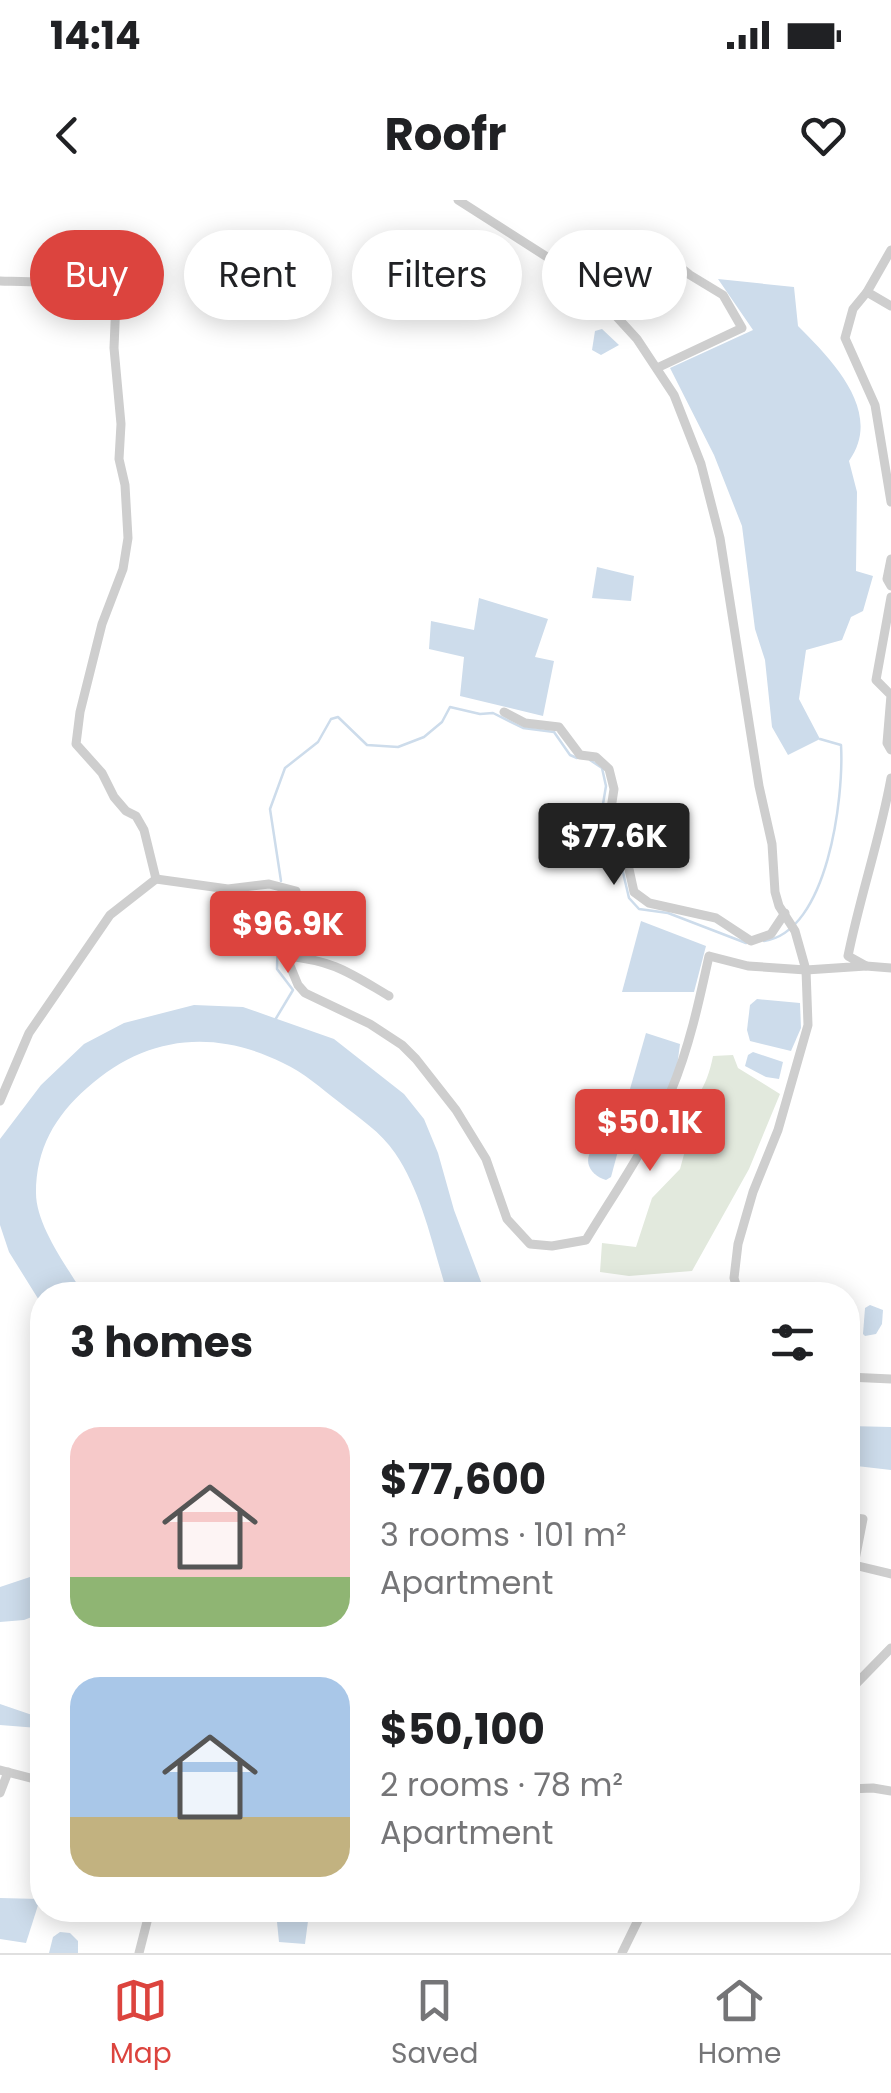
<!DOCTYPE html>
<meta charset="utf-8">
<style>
body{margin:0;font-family:Poppins,sans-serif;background:#f6f6f6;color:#202124;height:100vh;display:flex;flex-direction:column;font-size:38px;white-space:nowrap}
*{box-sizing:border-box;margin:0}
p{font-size:32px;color:#757577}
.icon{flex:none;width:55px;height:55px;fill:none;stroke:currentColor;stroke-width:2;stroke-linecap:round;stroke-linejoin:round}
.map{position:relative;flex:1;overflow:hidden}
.drawer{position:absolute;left:30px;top:1082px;width:830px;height:640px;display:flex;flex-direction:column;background:#fff;border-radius:40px;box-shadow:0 5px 25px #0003}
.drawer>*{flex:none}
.guide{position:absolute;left:30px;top:30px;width:832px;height:90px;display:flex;gap:20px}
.price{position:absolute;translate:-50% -85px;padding:0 22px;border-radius:10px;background:#dc443e;color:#fff;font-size:32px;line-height:65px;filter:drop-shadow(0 2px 5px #0008)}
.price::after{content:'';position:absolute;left:50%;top:60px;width:30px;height:22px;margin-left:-15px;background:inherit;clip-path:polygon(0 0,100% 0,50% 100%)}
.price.on{background:#222;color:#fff}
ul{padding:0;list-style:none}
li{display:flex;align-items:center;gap:30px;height:250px;padding:0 40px}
li span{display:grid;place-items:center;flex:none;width:280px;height:200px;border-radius:30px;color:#555}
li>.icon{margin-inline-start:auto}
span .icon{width:120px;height:120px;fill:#fffc;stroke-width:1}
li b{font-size:42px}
h2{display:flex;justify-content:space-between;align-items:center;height:120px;padding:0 40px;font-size:42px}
.pill{padding:0 35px;border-radius:45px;background:#fff;box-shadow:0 5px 25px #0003;font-size:35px;line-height:90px}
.pill.on{background:#dc443e;color:#fff}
.status{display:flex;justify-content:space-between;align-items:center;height:70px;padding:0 50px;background:#fff;direction:ltr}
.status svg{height:28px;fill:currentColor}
header{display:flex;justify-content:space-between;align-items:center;height:130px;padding:0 40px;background:#fff;font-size:45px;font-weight:700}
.menu{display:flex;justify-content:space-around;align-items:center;height:140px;border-top:2px solid #e0e0e0;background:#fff;font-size:28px;color:#757577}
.menu a{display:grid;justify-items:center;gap:5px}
.menu .on{color:#dc443e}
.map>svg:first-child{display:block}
.green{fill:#e2e9dd}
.water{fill:#cddceb}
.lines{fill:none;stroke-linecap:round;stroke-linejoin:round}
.stream{stroke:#cddceb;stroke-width:2.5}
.minor{stroke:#cecece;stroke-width:9}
</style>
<div class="status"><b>14:14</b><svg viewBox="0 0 49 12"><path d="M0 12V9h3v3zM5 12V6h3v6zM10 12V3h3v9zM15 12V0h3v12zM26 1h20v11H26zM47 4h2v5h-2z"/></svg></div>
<header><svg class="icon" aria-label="back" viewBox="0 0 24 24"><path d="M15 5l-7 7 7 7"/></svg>Roofr<svg class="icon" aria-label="heart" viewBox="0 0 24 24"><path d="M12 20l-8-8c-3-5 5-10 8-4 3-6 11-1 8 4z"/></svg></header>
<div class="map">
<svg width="891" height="1753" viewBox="0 0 891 1753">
<rect width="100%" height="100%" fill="#fff"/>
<path class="green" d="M733,855L738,868L780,894L749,969L692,1071L629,1076L600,1072L602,1043L636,1047L652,998L680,969L689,936L670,927C694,905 707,888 713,856Z"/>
<g class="water">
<path d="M718,79L794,87L798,126C832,160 884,212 849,261L857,292L856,371L873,376L863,411L851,417L842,440L806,450L799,499L820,539L788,555L772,527L765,460L755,429L742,326L714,255L670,168L753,130Z"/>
<polygon points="602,129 619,145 601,155 592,150 595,131"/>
<polygon points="597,367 634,376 631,401 592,398"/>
<polygon points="479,398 548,419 535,457 554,461 543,516 460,496 464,457 429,449 431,421 474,430"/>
<polygon points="641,721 706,746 694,792 622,792"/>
<polygon points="757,799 800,803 801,828 791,851 750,841 747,830 750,805"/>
<path d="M194,805L243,807L334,839L404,894L424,919L438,953L454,1010L486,1095H448C433,1049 423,994 395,953C381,932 359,918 339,902C322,889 303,872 283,863C213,828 145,836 87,888C55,916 36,949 36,993C36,1026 68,1068 84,1095H42V1105L9,1052L0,1025V939L41,885L84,844L124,823Z"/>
<polygon points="646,833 680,844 675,882 662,899 628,896"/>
<polygon points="753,852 783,862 779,879 766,877 745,866 748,855"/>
<polygon points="605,917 632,929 632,937 628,940 608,936 607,926 603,921"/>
<path d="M600,943L618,951L611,977L606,980C586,974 581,954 600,943Z"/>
<polygon points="870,1105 883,1110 882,1124 876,1134 865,1136 863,1134 865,1108"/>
<polygon points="848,1226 891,1227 891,1270 848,1265"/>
<polygon points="42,1373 42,1413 24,1420 0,1422 0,1387"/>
<polygon points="0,1504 35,1516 38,1528 0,1525"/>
<polygon points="0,1698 40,1699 26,1743 0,1739"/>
<polygon points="285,1715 308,1721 305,1744 279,1742 277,1722"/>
<polygon points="60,1732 70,1733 78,1741 78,1753 49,1753 53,1737"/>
</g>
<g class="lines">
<g class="stream">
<polyline points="590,560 602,568 606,586 603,604 607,623 618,651 629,698 639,709 668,713 746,743"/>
<polyline points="281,681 270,609 285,568 318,542 331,519 338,517 367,545 398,547 424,537 442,522 450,507 480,514 493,513 523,528 554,532 570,555 577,558"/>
<path d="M764,741C828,732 844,597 841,545L820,539"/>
<polyline points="275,820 293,790 277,769 279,689"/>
</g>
<g class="minor">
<polyline points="458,0 583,80 637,139 674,195 701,264 720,338 759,586 772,644 775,692 779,706 795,731 806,770 808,825 778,930 753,992 738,1044 734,1078 739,1095"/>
<polyline points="891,50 867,92 853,109 845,138 875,205 891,302"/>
<path d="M0,81C29,82 94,81 116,100L114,148L121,224L119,259L125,285L128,338L123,369L102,424L80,512L76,544L102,573L114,597L126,611L136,616L144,630L156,679L110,715L29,833L0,901"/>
<polyline points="867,92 891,106"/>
<polyline points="600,98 651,44 690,75 723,95 742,128 657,168"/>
<polyline points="891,359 887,379 891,386"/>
<polyline points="891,397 876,480 891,495 887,543 891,550"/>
<polyline points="504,512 525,523 559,527 580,555 596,557 609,569 614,589 610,615 627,660 634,692 649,703 716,718 751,741 771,734 785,713"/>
<path d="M156,679L228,689L269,684L296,691C297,718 284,727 286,756C335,761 348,772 389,796"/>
<path d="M286,756L298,785L305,793L370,824L402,845L416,859L456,910L486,959L507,1019L530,1044L552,1046L586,1040C615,992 649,944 671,891C689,848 699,802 709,756L748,766L806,770L866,766L848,756C860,696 880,639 891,578"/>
<polyline points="866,766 891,768"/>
<polyline points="848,1177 891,1179"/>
<polyline points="848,1317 863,1319 854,1365 891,1374"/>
<polyline points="848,1492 891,1448"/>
<polyline points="0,1570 42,1581"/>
<polyline points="848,1589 873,1588 891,1591"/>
<polyline points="0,1593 8,1572"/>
<polyline points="139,1753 150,1710"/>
<polyline points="622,1753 643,1710"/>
</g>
</g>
</svg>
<b class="price on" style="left:614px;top:688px">$77.6K</b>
<b class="price" style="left:288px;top:776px">$96.9K</b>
<b class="price" style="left:650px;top:974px">$50.1K</b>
<div class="guide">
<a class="pill on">Buy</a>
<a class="pill">Rent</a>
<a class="pill">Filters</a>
<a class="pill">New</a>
</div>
<section class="drawer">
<h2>3 homes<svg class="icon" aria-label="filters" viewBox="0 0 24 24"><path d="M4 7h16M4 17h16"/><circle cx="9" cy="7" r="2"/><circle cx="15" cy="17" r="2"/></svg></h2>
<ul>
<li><span style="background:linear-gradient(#f6c9c9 75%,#8fb573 0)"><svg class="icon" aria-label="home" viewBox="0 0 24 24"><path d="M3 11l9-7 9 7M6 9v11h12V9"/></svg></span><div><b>$77,600</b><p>3 rooms · 101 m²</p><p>Apartment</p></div></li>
<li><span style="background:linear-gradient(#a9c7e8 70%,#c2b280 0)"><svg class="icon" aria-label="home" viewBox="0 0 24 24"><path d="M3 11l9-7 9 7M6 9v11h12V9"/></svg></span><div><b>$50,100</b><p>2 rooms · 78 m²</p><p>Apartment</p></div></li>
</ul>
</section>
</div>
<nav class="menu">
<a class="on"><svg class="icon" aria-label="map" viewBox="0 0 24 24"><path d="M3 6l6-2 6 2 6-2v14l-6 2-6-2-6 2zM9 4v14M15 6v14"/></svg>Map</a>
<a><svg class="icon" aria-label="saved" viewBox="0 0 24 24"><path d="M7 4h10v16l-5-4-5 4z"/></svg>Saved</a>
<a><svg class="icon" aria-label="home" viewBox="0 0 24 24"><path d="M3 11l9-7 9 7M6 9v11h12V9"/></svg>Home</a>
</nav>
